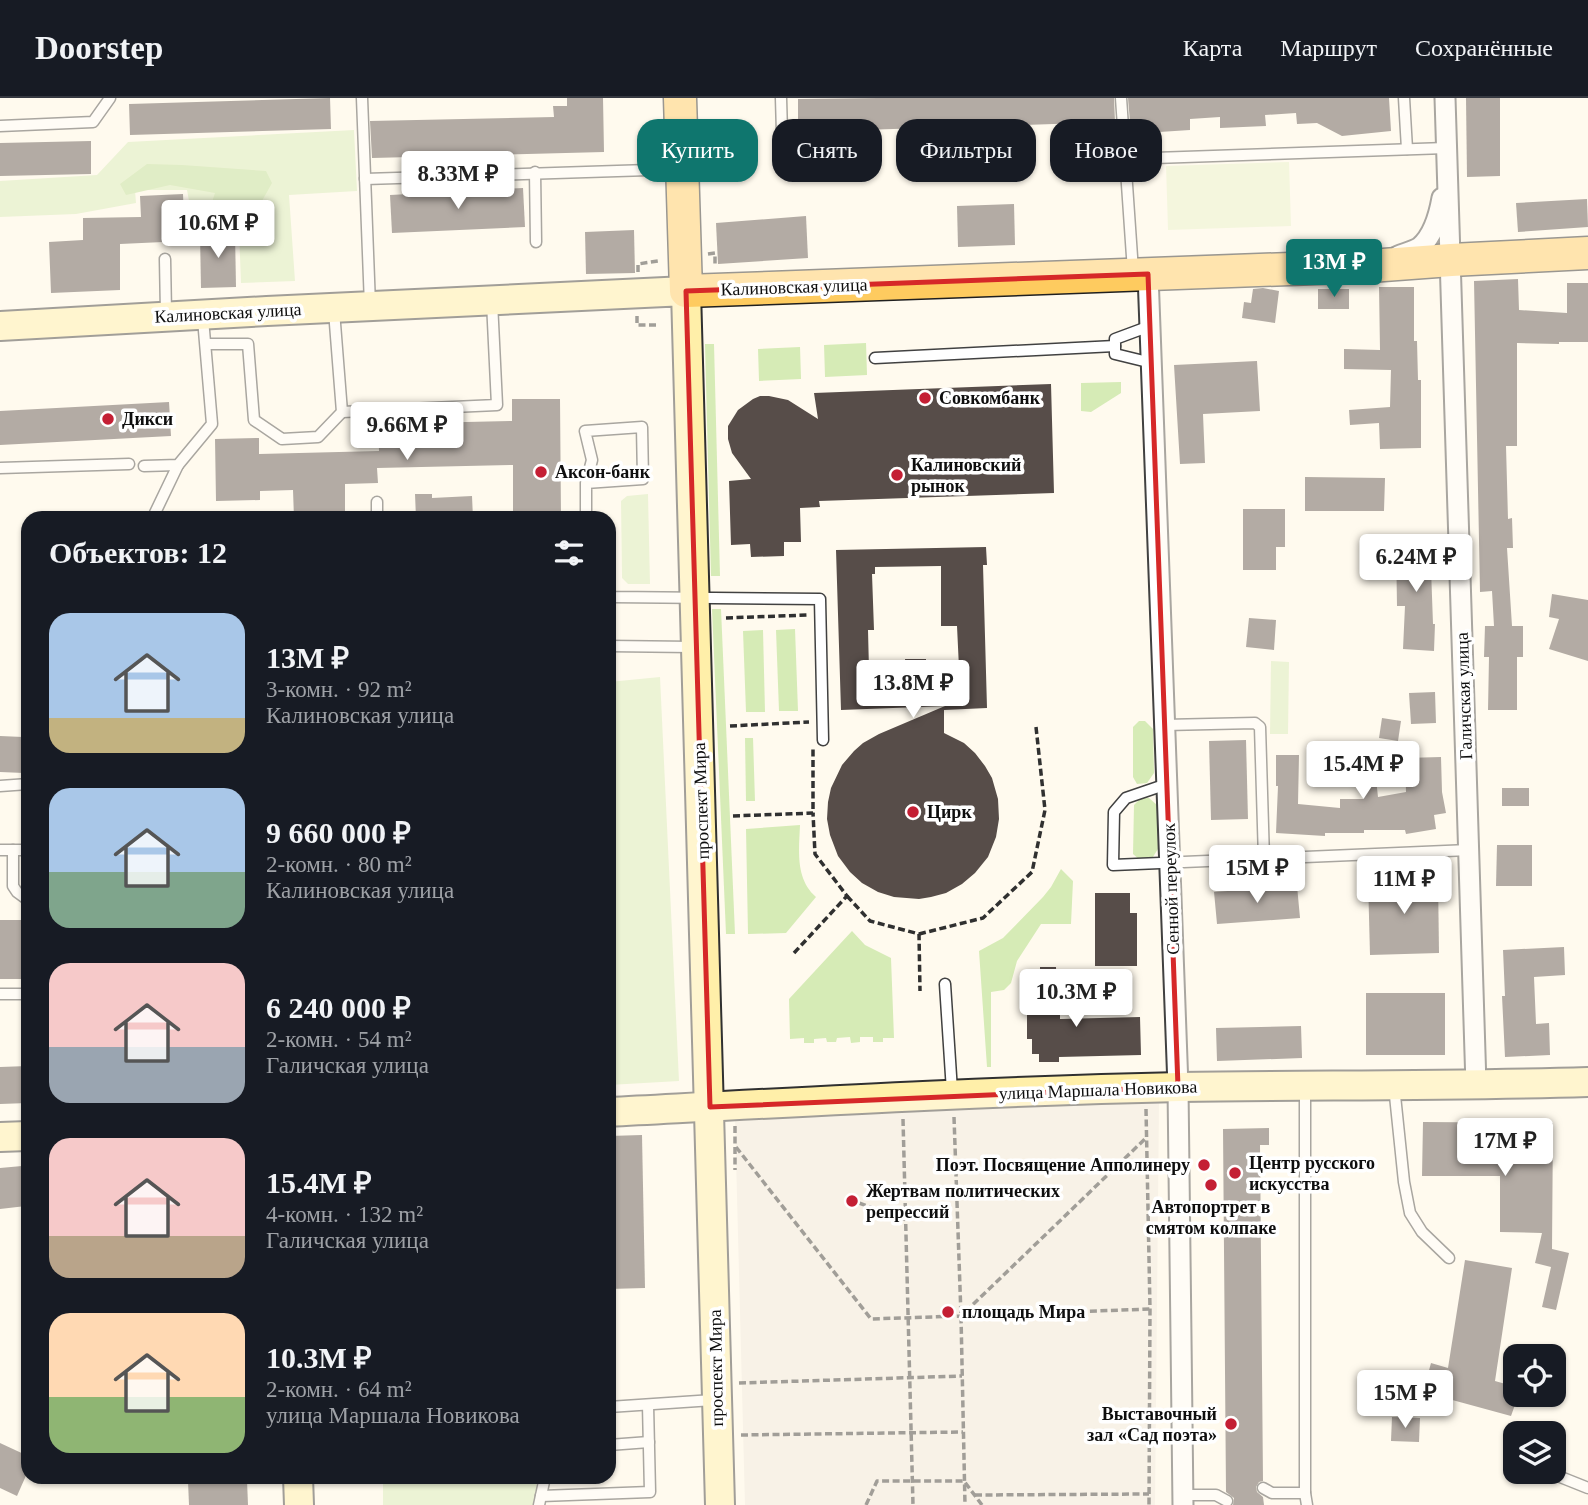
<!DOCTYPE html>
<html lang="ru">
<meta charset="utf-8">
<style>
body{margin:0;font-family:"Times New Roman",serif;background:#20242c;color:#f1f3f6;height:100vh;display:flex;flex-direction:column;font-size:26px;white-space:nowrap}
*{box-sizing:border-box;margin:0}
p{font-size:23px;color:#9ea1a6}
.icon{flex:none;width:38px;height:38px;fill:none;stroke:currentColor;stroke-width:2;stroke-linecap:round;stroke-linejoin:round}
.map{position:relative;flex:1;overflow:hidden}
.drawer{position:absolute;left:21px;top:413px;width:595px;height:973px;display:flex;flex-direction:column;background:#171b24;border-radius:21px;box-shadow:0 2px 5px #0004}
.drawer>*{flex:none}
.banner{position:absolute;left:637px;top:21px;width:665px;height:63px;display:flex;gap:14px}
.buttons{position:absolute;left:1503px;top:1246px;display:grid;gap:14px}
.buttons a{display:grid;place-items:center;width:63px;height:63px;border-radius:14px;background:#171b24;box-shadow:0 2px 5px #0004;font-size:35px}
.price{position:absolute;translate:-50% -60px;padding:0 16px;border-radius:7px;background:#fff;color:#222;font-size:23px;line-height:46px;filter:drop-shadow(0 2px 4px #0008)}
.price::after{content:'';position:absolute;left:50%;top:42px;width:21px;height:16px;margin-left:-10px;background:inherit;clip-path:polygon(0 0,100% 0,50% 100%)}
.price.active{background:#0f766e;color:#fff}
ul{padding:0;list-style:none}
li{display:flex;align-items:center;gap:21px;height:175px;padding:0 28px}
li span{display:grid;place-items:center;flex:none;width:196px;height:140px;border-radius:21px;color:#555}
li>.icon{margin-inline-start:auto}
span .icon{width:84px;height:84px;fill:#fffc;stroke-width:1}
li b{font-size:30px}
h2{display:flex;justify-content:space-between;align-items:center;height:84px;padding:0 28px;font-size:30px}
.tag{padding:0 24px;border-radius:21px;background:#171b24;box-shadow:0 2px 5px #0004;font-size:24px;line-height:63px}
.tag.active{background:#0f766e;color:#fff}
header{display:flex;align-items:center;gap:42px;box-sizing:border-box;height:98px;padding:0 35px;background:#171b24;border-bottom:2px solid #363941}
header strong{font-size:33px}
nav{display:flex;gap:38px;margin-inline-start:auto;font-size:24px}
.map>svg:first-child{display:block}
.green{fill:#d6ebb6}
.forest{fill:#bbdd94}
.pitch{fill:#e7f2c8}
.plaza{fill:#efe9dd}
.building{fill:#574d49;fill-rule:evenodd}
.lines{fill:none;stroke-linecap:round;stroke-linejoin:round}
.lane-casing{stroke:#414141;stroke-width:13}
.street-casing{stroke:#414141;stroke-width:23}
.secondary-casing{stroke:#303030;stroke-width:32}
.primary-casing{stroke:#1f1f1f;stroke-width:35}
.path{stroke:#303030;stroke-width:3.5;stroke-dasharray:7 3.5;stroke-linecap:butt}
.lane{stroke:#fff;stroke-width:10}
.street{stroke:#fff;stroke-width:19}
.secondary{stroke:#ffefa9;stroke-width:28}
.primary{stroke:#fecb5f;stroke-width:32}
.marked{fill:none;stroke:#d62828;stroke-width:5;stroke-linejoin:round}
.poi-dot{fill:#c41f34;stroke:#fff;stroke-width:2.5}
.labels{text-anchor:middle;stroke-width:7;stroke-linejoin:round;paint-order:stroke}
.street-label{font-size:18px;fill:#0e0e0e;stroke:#fff}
.poi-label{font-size:18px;font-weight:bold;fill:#0e0e0e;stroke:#fff;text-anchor:start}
</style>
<header>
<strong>Doorstep</strong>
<nav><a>Карта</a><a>Маршрут</a><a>Сохранённые</a></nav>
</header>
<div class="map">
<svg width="1588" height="1407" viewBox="0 0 1588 1407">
<rect width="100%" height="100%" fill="#fffaee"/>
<g class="green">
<polygon points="354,32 357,93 289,97 295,183 241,185 239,132 195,135 187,92 135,92 136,105 76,116 0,119 0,83 97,77 128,44"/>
<polygon points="866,245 867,277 825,279 824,247"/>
<polygon points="705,246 714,246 720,478 711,478"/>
<polygon points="800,249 801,281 759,283 758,251"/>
<polygon points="1121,284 1121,295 1091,314 1081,313 1081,285"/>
<polygon points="648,396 650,486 628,486 622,480 621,403 627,398"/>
<polygon points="712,511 721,511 735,836 726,836"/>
<polygon points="795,531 798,613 779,613 776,532"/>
<polygon points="763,532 765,614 746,614 743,533"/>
<polygon points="1271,563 1289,564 1288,636 1270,636"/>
<polygon points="660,579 679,983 609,987 609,584"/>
<polygon points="1139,623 1145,623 1153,631 1154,675 1147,685 1137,686 1133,679 1133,629"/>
<polygon points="745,640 753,640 755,703 746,703"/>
<polygon points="1142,699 1149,700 1157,707 1158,751 1151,762 1141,763 1133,756 1134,707"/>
<path d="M800,727C799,752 795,781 816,799L786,835L748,836L746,731Z"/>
<polygon points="1061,771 1073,783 1071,826 1041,826 1017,863 1011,885 1004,892 991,894 991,969 987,969 979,853 1003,840 1043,799 1051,789"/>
<polygon points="852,833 865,847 891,860 894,940 883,940 883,944 873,944 873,939 860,939 860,944 851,945 850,939 837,940 836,944 827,944 826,940 814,941 814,945 804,945 804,940 790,941 789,901"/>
<polygon points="383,1379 537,1379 535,1407 383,1407"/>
</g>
<polygon class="forest" points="147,66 182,67 266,73 272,85 257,112 225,122 209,113 215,95 170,87 126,97 120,86"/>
<polygon class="pitch" points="1289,64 1291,128 1168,132 1166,68"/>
<polygon class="plaza" points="1159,1004 1155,1407 745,1407 735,1020"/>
<g class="building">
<polygon points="330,0 331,31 130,37 129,6"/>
<polygon points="567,0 603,0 604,54 372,60 370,23 554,19 553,8 567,8"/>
<polygon points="878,0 1114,0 1115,24 862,32 861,50 798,50 798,1"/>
<polygon points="1128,0 1389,0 1391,33 1342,38 1317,25 1297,26 1296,15 1265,17 1266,28 1220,30 1220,19 1190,21 1190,32 1144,35 1144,23 1130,24"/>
<polygon points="1466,0 1500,0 1500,78 1467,79"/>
<polygon points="91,43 91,76 0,78 0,45"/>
<polygon points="523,90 525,129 392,135 390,97"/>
<polygon points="183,96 185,143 120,146 120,192 51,195 49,144 83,142 83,120 141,119 140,98"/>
<polygon points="1587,101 1588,129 1518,134 1516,105"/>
<polygon points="1014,106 1015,147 958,149 957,108"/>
<polygon points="806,118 808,160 718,166 716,125"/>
<polygon points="634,132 635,175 586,176 585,134"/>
<polygon points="235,135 236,189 201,190 200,136"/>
<polygon points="1518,181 1519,212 1567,215 1567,185 1588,185 1588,244 1559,244 1559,246 1517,245 1517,348 1506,348 1508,421 1512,420 1513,450 1507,450 1512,528 1523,528 1523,559 1517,559 1517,612 1488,612 1489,559 1484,559 1485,528 1494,528 1492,493 1480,494 1474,183"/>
<polygon points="1379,189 1414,189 1414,243 1417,243 1418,282 1421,282 1421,350 1380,351 1379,325 1350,327 1349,312 1390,309 1391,272 1344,271 1344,251 1380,252"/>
<polygon points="1263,190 1279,193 1275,225 1242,220 1244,204 1251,205 1253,191"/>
<rect x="1318" y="191" width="31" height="20"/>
<polygon points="1257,263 1260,313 1203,316 1205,365 1180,366 1174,267"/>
<polygon points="1051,286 1054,395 819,403 820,409 800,410 801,444 784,444 784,458 751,459 750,446 731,447 729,383 751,381 732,355 728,341 728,328 738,312 753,301 760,298 769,298 788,302 818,321 814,295"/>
<polygon points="512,301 560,301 561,420 513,420 513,367 377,370 378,385 345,386 345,420 294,420 293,392 260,393 260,402 216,403 215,341 259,340 259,356 379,353 378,326 512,323"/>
<polygon points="169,304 171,338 0,347 0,313"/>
<polygon points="1305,379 1385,380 1384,413 1305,413"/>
<polygon points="415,396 432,396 432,400 472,398 473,420 416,420"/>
<polygon points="1243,411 1285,411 1285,449 1276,449 1276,472 1243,472"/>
<polygon points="1430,443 1433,526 1435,526 1434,553 1403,551 1405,508 1397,508 1396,444"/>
<path d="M986,449L987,467H983L987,610L944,612V635L964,645L975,655L985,668L992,680L998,701L999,721L996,739L988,759L975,775L962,786L946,795L931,799L919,801L894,799L878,794L862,785L850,774L838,758L830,737L827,721L828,704L831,690L842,667L854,653L863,645L879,636L945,608L841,612L836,452ZM941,468V528H957L959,570L926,571V561H905L906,571L869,572L868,532H874L872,476H875V469Z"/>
<polygon points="1552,496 1588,502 1588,563 1549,551 1559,521 1549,519"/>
<polygon points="1249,520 1276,522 1274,552 1246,549"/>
<polygon points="1435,594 1436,625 1411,626 1409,595"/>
<polygon points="1382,620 1401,623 1398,643 1379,640"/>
<polygon points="0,638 23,639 24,675 0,674"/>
<polygon points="1246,642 1248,721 1211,722 1209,643"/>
<polygon points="1373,653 1378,699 1406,694 1405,660 1441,659 1442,694 1446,715 1434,717 1436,731 1406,736 1405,732 1364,732 1364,735 1325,735 1325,738 1276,735 1278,688 1276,688 1276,657 1299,657 1298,706 1340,710 1340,701 1363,701 1359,655"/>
<rect x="1502" y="690" width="27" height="18"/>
<polygon points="1497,747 1532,747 1532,788 1496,788"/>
<polygon points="1438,780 1439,855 1370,857 1368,781"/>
<polygon points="1297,788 1300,820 1217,826 1214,794"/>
<polygon points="1095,795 1130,795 1130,815 1137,815 1137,868 1095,868"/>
<rect x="0" y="822" width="28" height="59"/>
<polygon points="1564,849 1565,877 1534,879 1536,926 1549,925 1550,957 1505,959 1502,898 1505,898 1503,852"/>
<polygon points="1040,869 1056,869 1057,907 1060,907 1060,921 1140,919 1141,957 1059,959 1059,964 1039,964 1039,956 1032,956 1032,941 1027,941 1027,905 1040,905"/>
<rect x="1366" y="895" width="79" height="62"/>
<polygon points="1301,928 1302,960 1217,963 1216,930"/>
<polygon points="28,968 28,1005 0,1006 0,969"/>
<polygon points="1423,1024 1553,1025 1552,1151 1569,1155 1556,1212 1542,1209 1551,1169 1535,1165 1542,1135 1500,1134 1500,1078 1422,1078"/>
<polygon points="1269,1030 1269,1047 1260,1047 1263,1383 1259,1384 1256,1389 1257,1394 1263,1399 1264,1407 1233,1407 1234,1400 1226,1394 1223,1031"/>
<polygon points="642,1037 645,1190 609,1191 609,1038"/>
<polygon points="22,1068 26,1108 0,1111 0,1070"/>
<polygon points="1465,1162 1512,1170 1495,1283 1516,1289 1516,1304 1511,1318 1423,1294 1431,1265 1448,1270"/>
<polygon points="1392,1319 1420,1320 1419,1344 1391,1343"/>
<polygon points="0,1345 28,1358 28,1373 17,1398 0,1390"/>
<polygon points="247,1382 248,1407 189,1407 188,1383"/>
</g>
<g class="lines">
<g class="lane-casing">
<g id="lane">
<polyline points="362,0 370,207"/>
<polyline points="781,0 783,70 851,71"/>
<polyline points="1121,0 1133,173"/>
<polyline points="1404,0 1407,51"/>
<polyline points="0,28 93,24 110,0"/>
<polyline points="1125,61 1446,50"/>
<polyline points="535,74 536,144"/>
<polyline points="365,81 680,71"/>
<polyline points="165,161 166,215"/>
<polyline points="1150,228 1115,241 1115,256 1152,265"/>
<polyline points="206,246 248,246 254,322 282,341 318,339 342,314 334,213"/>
<polyline points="875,260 1115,248"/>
<polyline points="342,314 497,307 492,204"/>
<polyline points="144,368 178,367 212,326 203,221"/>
<polyline points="0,370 129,366"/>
<polyline points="586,385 643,381 642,329 585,333 592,362 586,385 586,420"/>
<polyline points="377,404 377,420"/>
<polyline points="154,420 154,417 178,367"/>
<polyline points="609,496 612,499 820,501 823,642"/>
<polyline points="609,548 692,549"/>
<polyline points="1165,627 1255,625 1260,629 1264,761"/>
<polyline points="1167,686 1126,700 1114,714 1113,767 1469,752"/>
<polyline points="0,688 28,686"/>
<polyline points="0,752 13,752 13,788 17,794 28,802"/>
<polyline points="13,752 28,752"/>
<polyline points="945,886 952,993"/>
<polyline points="0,896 28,896"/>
<polyline points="1394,988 1404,1084 1410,1115 1422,1134 1449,1160"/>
<polyline points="1305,991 1305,1395 1307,1407"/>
<polyline points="609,1309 713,1302"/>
<polyline points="609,1347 649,1344"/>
<polyline points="1548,1374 1588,1390"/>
<polyline points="1263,1390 1272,1395 1305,1395"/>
<polyline points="1183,1397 1216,1397 1227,1403"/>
<polyline points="541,1398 650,1394 648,1307"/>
<polyline points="539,1407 545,1379"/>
</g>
</g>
<g class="street-casing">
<g id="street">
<polyline points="1445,0 1476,987"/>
<path d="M1398,158C1405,155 1414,153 1420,149C1434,137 1439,117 1442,100"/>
<polyline points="1148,176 1178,989 1183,1407"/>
</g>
</g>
<g class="secondary-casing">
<g id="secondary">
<polyline points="0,228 267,213 686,193 720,1407"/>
<path d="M609,1014C799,1004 990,993 1180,989C1316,987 1452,988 1588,984"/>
<polyline points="0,1039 28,1038"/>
<polyline points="298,1379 299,1407"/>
</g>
</g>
<g class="primary-casing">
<polyline id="primary" points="680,0 686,193 1370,168 1451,162 1588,155"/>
</g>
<g class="path">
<polyline points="708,156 715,155 715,169"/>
<polyline points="638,174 638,166 658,163"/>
<polyline points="637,218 637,227 657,227"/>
<polyline points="726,520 808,517"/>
<polyline points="730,628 809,624"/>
<polyline points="733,718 813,715 813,650"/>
<polyline points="847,798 870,823 919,836 920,893"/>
<polyline points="919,836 983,820 1032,774 1045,712 1036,629"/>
<polyline points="794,855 847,798 815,756 813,715"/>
<polyline points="1146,1011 1150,1211 1149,1407"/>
<polyline points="954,1019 961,1218 965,1407"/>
<polyline points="903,1021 913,1407"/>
<polyline points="735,1028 735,1072"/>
<polyline points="736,1049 871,1221 961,1218 1147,1039"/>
<polyline points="859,1105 906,1122"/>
<polyline points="964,1218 1150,1211"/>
<polyline points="739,1285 962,1278"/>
<polyline points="741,1337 963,1334"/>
<polyline points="975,1397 1149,1396"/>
<polyline points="866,1407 877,1383 964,1383 982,1407"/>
</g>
<use href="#lane" class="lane"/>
<use href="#street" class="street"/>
<use href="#secondary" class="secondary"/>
<use href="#primary" class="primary"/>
</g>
<path d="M0 0H1588V1407H0ZM1148,176L1178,989L710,1009L686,193Z" fill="#fffaee" fill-opacity=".55" fill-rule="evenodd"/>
<path class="marked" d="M1148,176L1178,989L710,1009L686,193Z"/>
<g class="poi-dot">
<circle cx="925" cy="300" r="7"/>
<circle cx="108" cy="321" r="7"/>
<circle cx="541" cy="374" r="7"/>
<circle cx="897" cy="377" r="7"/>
<circle cx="913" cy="714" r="7"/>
<circle cx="1204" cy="1067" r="7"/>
<circle cx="1235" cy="1075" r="7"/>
<circle cx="1211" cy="1087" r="7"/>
<circle cx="852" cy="1103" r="7"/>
<circle cx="948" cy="1214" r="7"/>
<circle cx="1231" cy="1326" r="7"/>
</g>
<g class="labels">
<g class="street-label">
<text transform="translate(794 189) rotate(-2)" y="6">Калиновская улица</text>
<text transform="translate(228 215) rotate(-3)" y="6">Калиновская улица</text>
<text transform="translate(1464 598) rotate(-92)" y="6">Галичская улица</text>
<text transform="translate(701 703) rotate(-92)" y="6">проспект Мира</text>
<text transform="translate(1171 791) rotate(-92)" y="6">Сенной переулок</text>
<text transform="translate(1098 992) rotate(-2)" y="6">улица Маршала Новикова</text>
<text transform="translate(716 1270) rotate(-91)" y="6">проспект Мира</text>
</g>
<g class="poi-label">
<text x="939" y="306">Совкомбанк</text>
<text x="122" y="327">Дикси</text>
<text x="911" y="373">Калиновский<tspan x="911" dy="21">рынок</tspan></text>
<text x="555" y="380">Аксон-банк</text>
<text x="927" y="720">Цирк</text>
<text x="1249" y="1071">Центр русского<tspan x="1249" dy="21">искусства</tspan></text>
<text x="1190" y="1073" text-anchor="end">Поэт. Посвящение Апполинеру</text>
<text x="866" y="1099">Жертвам политических<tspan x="866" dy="21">репрессий</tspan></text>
<text x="1211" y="1115" text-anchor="middle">Автопортрет в<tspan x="1211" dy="21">смятом колпаке</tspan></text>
<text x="962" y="1220">площадь Мира</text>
<text x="1217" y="1322" text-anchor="end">Выставочный<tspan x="1217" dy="21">зал «Сад поэта»</tspan></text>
</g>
</g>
</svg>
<div class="buttons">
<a><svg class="icon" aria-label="locate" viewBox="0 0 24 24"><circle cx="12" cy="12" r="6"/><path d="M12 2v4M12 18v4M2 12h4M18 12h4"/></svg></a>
<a><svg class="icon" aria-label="layers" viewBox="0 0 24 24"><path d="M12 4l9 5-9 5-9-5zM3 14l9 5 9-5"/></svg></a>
</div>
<b class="price" style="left:458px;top:113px">8.33M ₽</b>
<b class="price" style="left:218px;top:162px">10.6M ₽</b>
<b class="price active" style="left:1334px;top:201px">13M ₽</b>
<b class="price" style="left:407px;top:364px">9.66M ₽</b>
<b class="price" style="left:1416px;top:496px">6.24M ₽</b>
<b class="price" style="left:913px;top:622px">13.8M ₽</b>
<b class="price" style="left:1363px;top:703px">15.4M ₽</b>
<b class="price" style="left:1257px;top:807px">15M ₽</b>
<b class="price" style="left:1404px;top:818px">11M ₽</b>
<b class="price" style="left:1076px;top:931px">10.3M ₽</b>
<b class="price" style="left:1505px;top:1080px">17M ₽</b>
<b class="price" style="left:1405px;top:1332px">15M ₽</b>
<div class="banner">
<a class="tag active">Купить</a>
<a class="tag">Снять</a>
<a class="tag">Фильтры</a>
<a class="tag">Новое</a>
</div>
<section class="drawer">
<h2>Объектов: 12<svg class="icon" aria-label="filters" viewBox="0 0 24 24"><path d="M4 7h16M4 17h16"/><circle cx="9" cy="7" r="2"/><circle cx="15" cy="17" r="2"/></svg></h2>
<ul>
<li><span style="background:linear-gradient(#a9c7e8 75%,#c2b280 0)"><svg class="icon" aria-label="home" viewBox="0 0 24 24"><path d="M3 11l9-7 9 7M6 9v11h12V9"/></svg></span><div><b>13M ₽</b><p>3-комн. · 92 m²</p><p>Калиновская улица</p></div></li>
<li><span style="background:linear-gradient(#a9c7e8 60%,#7fa58c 0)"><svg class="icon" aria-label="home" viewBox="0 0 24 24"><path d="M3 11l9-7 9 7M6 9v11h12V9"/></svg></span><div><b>9 660 000 ₽</b><p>2-комн. · 80 m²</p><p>Калиновская улица</p></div></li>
<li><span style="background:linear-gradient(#f6c9c9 60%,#9aa5b1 0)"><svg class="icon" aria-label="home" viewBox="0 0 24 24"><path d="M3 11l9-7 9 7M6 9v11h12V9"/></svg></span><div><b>6 240 000 ₽</b><p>2-комн. · 54 m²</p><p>Галичская улица</p></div></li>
<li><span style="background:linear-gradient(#f6c9c9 70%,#b9a48a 0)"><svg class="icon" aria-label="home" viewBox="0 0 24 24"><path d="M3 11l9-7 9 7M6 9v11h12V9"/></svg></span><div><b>15.4M ₽</b><p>4-комн. · 132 m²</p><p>Галичская улица</p></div></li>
<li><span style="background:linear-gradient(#ffd9b3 60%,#8fb573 0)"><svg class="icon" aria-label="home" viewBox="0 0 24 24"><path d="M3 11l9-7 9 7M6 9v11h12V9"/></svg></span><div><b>10.3M ₽</b><p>2-комн. · 64 m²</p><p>улица Маршала Новикова</p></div></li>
</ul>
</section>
</div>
